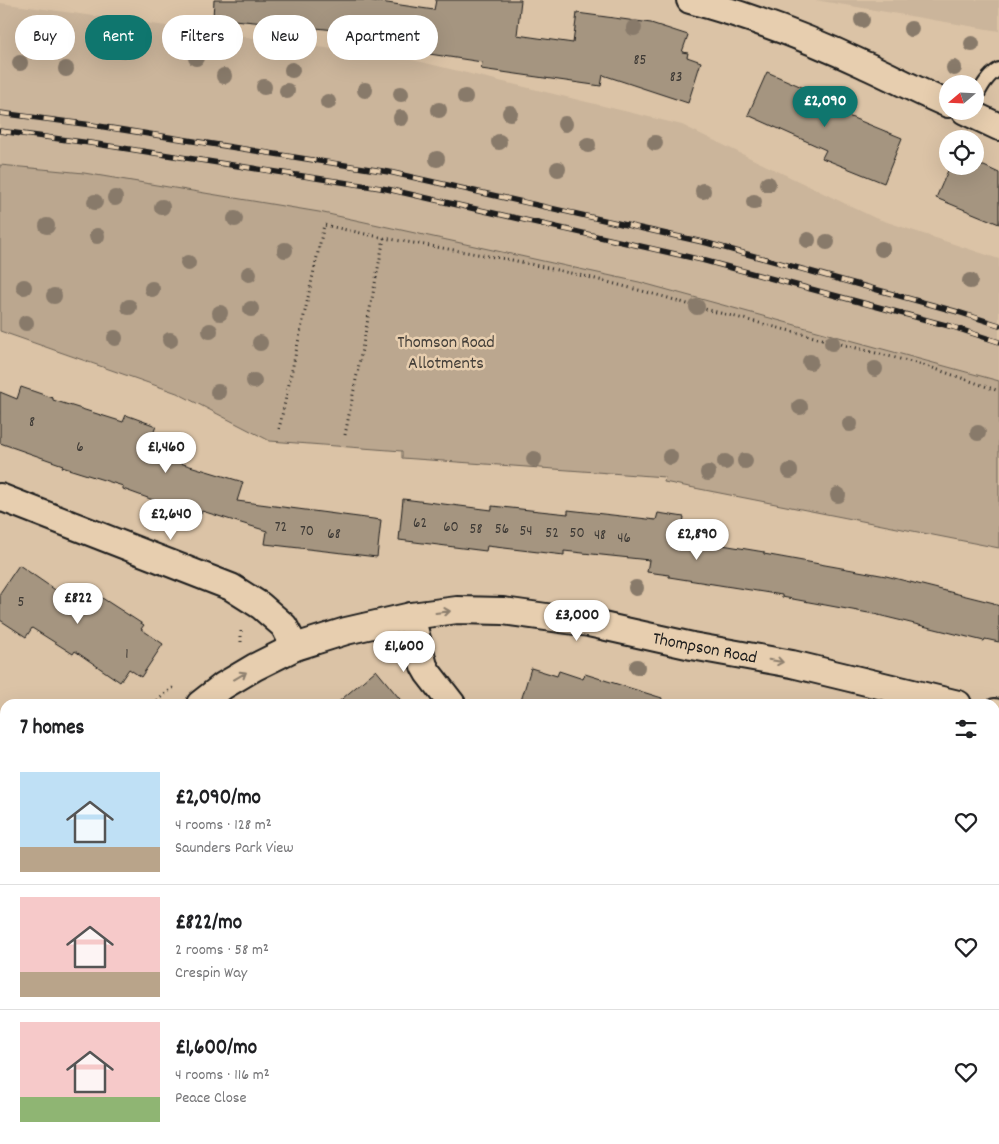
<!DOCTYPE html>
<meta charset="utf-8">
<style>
body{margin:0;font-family:Dekko,sans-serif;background:#f6f6f6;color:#202124;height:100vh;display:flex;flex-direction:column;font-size:19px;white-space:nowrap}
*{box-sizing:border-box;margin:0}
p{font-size:16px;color:#757577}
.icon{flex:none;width:28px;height:28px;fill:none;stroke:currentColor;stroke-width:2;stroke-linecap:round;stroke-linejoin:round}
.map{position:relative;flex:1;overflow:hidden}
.details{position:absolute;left:0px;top:699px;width:1000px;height:446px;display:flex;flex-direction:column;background:#fff;border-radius:15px 15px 0 0;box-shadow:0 5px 20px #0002}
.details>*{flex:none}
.guide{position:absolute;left:15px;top:15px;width:500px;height:45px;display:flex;gap:10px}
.needle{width:32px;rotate:251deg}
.fabs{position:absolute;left:939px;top:75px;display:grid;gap:10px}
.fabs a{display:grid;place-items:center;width:45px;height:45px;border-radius:50%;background:#fff;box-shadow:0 5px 20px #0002;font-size:25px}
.price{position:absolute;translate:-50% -42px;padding:0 11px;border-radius:18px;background:#fff;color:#222;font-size:16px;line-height:32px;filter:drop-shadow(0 1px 2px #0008)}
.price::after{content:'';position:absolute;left:50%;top:30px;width:15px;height:11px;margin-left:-8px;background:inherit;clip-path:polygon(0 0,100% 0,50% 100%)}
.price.active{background:#0f766e;color:#fff}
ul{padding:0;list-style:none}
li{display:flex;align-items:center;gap:15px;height:125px;padding:0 20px}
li+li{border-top:1px solid #e0e0e0}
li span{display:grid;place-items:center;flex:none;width:140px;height:100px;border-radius:0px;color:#555}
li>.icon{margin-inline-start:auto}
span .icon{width:60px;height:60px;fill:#fffc;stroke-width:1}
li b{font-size:21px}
h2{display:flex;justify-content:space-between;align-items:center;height:60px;padding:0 20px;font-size:21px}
.tag{padding:0 18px;border-radius:22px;background:#fff;box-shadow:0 5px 20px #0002;font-size:18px;line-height:45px}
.tag.active{background:#0f766e;color:#fff}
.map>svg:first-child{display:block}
.built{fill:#cbb59b}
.green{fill:#bba78f;stroke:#6c6256}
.building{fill:#a59580;stroke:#1c1c1c}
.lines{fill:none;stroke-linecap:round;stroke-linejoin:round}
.service-casing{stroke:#1c1c1c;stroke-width:16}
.minor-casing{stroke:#1c1c1c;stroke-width:30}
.path{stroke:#1c1c1c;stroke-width:3;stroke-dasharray:1 4;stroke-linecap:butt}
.service{stroke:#e7ceaf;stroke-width:12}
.minor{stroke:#e7ceaf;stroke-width:26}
.rail-casing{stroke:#1c1c1c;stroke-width:5.5}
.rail{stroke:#e7ceaf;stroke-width:4;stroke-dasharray:11;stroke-linecap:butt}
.tree{fill:#887a6a}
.oneway{stroke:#8c7e6d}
.labels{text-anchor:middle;stroke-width:5;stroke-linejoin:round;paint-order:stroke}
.number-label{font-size:15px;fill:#3e3a35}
.park-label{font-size:18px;fill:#443f39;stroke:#e7ceaf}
.street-label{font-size:18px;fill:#1c1c1c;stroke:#e7ceaf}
</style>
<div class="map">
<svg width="999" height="1144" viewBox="0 0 999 1144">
<rect width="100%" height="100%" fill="#dbc3a6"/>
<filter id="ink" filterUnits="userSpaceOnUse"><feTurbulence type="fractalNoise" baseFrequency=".02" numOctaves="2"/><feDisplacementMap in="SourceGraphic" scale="10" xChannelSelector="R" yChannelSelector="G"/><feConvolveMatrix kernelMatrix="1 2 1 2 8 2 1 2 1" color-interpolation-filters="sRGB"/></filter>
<g filter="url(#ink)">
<g class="built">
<polygon points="815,0 999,0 999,31 839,4"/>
<polygon points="0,3 413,60 682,125 875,218 999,259 999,381 639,282 319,212 84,173 0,165"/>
</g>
<polygon class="green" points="0,165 84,173 319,212 639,282 999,381 999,548 664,482 665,477 402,458 402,451 270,441 177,393 0,331"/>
<g class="building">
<polygon points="214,0 367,0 434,10 436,0 521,0 517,35 573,43 577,13 651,23 688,35 682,52 688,53 687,57 701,62 688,103 603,75 601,86 481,69 482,62 344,41 346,31 213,18"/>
<polygon points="767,72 830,99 826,107 902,138 884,183 822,158 826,150 748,115"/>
<polygon points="950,166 984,166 999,173 999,224 936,198"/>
<polygon points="21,387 53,398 53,400 123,422 126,415 156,426 149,445 162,450 160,457 243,482 237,501 381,520 377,557 265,544 267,531 202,511 200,517 123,489 123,486 62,467 63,465 0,443 0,392 17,399"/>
<polygon points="403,499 492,510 492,506 568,514 568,510 656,520 658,513 684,517 681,538 764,552 764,554 886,576 994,603 994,604 999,606 999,642 985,639 984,641 874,614 782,597 782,595 669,577 669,575 647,572 649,560 564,551 564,555 487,546 486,551 399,540"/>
<polygon points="19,565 64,596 71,585 96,602 99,596 144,625 141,629 163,644 141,677 129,669 120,682 75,651 73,654 32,628 26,637 0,620 0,593"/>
<polygon points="531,668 557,676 559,671 583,679 585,674 662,698 661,704 520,704"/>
<polygon points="376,670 404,704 336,704"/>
</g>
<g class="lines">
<g class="service-casing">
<path id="service" d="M975,100C981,88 987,76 999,69"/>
</g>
<g class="minor-casing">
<g id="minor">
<path d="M690,0C750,16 808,38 865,65C892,77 919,92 948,104"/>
<polyline points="965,111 999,127"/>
<polyline points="0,497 231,587 261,606 284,626 295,647"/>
<polyline points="411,616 424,666 428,673 452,704"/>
<polyline points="200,704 223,686 255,667 295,647 346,631 411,616 457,610 503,611 589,623 692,646 792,664 958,704"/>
<polyline points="995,712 999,713"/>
<polyline points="0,883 5,878"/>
<polyline points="0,1026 5,1028"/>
<polyline points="435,1140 451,1144"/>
</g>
</g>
<g class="path">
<polyline points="279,429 324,225 384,238 512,260 588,277 665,297 697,307 927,366 999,391"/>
<polyline points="345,435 384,238"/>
<polyline points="241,642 241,628"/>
<polyline points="153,704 174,687"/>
<polyline points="0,842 5,837"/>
<polyline points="0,1060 5,1061"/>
<polyline points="302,1140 317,1144"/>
</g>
<use href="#service" class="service"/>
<use href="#minor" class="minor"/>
<g class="rail-casing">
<g id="rail">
<polyline points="0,113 92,125 389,172 707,243 958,312 999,325"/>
<polyline points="0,131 90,143 387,189 702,260 953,327 999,342"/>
</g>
</g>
<use href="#rail" class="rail"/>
</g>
<g class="tree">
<circle cx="862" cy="20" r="8"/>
<circle cx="634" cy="28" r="8"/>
<circle cx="911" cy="29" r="8"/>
<circle cx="27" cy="40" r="8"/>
<circle cx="972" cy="44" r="8"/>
<circle cx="123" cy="50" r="8"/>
<circle cx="196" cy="58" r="8"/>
<circle cx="20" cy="63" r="8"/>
<circle cx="954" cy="68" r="8"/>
<circle cx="66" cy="69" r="8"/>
<circle cx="292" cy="70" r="8"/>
<circle cx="224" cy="76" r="8"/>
<circle cx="264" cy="87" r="8"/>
<circle cx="365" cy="90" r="8"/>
<circle cx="287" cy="91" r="8"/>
<circle cx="401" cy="94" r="8"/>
<circle cx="465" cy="97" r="8"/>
<circle cx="328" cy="102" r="8"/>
<circle cx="439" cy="110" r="8"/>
<circle cx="510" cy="113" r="8"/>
<circle cx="401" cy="118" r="8"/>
<circle cx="565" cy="124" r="8"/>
<circle cx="499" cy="142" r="8"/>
<circle cx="655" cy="143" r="8"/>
<circle cx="588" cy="145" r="8"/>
<circle cx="437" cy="159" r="8"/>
<circle cx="558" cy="169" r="8"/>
<circle cx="768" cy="184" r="8"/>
<circle cx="703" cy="191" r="8"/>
<circle cx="115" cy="198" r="8"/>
<circle cx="95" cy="202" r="8"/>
<circle cx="754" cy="202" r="8"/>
<circle cx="162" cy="207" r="8"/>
<circle cx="235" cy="219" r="8"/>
<circle cx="47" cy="226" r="8"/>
<circle cx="97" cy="236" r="8"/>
<circle cx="808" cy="240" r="8"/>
<circle cx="827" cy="242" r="8"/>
<circle cx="882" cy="249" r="8"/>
<circle cx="285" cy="250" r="8"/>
<circle cx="188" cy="263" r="8"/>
<circle cx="249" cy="274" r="8"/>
<circle cx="970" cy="281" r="8"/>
<circle cx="24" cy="287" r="8"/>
<circle cx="152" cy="289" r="8"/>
<circle cx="54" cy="296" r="8"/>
<circle cx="129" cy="307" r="8"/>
<circle cx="697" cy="307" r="8"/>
<circle cx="251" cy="309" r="8"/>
<circle cx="220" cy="313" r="8"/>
<circle cx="26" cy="323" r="8"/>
<circle cx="210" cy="331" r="8"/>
<circle cx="115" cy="338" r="8"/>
<circle cx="170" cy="340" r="8"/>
<circle cx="260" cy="343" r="8"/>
<circle cx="832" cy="343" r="8"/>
<circle cx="810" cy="362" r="8"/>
<circle cx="875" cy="369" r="8"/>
<circle cx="254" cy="381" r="8"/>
<circle cx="218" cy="392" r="8"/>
<circle cx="800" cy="407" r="8"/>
<circle cx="850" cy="424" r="8"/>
<circle cx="978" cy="433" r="8"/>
<circle cx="670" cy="457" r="8"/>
<circle cx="534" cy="459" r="8"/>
<circle cx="745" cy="461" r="8"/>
<circle cx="725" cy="462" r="8"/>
<circle cx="790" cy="471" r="8"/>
<circle cx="708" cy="473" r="8"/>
<circle cx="838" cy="495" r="8"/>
<circle cx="636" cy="588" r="8"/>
<circle cx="637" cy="667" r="8"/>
</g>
<defs><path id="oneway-shaft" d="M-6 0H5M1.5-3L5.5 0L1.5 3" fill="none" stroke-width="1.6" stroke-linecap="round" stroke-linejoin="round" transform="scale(1.25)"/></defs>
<g class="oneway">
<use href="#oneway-shaft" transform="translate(443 612) rotate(-7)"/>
<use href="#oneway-shaft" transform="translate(776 661) rotate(10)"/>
<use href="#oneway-shaft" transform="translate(240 676) rotate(-31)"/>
</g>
</g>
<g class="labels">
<g class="number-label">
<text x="640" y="64">85</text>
<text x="676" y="81">83</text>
<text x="32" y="426">8</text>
<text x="80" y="451">6</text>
<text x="420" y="527">62</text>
<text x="281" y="531">72</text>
<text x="451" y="531">60</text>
<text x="476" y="533">58</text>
<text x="502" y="533">56</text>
<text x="307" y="535">70</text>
<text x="526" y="535">54</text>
<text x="552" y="537">52</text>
<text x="577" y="537">50</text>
<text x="334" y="538">68</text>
<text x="600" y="539">48</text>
<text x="624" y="542">46</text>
<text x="21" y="606">5</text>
<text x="127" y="658">1</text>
</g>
<g class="park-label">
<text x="446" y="347">Thomson Road<tspan x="446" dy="21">Allotments</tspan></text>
</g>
<g class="street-label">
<text transform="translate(705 647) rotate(11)" y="6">Thompson Road</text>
</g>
</g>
</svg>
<div class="fabs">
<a><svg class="needle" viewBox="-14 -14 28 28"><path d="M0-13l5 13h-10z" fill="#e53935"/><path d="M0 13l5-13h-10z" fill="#757577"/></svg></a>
<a><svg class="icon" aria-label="locate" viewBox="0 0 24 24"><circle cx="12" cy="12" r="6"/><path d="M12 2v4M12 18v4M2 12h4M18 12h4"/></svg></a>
</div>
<b class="price active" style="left:825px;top:128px">£2,090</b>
<b class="price" style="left:166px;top:474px">£1,460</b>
<b class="price" style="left:171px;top:541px">£2,640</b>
<b class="price" style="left:697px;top:561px">£2,890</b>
<b class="price" style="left:78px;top:625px">£822</b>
<b class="price" style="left:577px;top:642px">£3,000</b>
<b class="price" style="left:404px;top:673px">£1,600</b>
<div class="guide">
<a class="tag">Buy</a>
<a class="tag active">Rent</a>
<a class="tag">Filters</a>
<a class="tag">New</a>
<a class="tag">Apartment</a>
</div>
<section class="details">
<h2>7 homes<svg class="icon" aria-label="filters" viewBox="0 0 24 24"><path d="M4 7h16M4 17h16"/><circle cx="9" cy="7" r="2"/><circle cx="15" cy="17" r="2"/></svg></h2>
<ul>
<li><span style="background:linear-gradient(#bfe0f5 75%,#b9a48a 0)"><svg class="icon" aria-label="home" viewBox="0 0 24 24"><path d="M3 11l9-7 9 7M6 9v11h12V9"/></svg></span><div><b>£2,090/mo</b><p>4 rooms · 128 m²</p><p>Saunders Park View</p></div><svg class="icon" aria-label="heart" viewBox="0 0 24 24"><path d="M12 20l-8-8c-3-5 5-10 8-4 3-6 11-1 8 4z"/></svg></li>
<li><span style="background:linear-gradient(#f6c9c9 75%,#b9a48a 0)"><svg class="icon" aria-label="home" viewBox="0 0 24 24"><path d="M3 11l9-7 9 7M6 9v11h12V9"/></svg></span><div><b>£822/mo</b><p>2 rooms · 58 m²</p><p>Crespin Way</p></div><svg class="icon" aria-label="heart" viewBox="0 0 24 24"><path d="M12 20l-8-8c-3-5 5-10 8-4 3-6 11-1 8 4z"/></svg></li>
<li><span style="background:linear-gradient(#f6c9c9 75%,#8fb573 0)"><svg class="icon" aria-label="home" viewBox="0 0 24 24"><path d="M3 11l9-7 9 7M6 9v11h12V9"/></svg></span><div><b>£1,600/mo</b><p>4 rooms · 116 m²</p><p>Peace Close</p></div><svg class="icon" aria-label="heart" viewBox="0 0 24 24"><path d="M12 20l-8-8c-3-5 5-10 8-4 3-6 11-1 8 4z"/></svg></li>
</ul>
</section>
</div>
